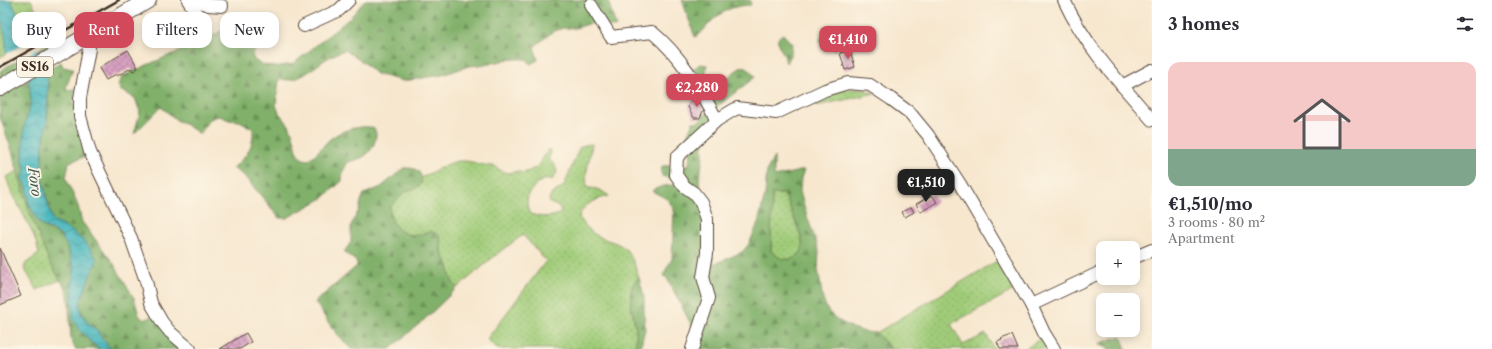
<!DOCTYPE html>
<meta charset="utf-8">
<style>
body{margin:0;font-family:"Libre Caslon Text",serif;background:#f2f2f3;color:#2b2b33;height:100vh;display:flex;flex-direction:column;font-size:15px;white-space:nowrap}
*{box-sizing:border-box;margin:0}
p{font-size:13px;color:#7c7c81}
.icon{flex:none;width:22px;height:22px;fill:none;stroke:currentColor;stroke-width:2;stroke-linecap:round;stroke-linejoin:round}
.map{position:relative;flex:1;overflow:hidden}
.side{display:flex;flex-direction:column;background:#fff;width:340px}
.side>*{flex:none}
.top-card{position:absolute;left:12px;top:12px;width:380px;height:36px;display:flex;gap:8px}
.buttons{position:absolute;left:1096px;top:241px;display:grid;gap:8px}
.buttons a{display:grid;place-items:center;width:44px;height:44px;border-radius:8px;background:#fff;box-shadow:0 2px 10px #0003;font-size:20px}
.price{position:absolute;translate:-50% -34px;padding:0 9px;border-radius:8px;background:#d1495b;color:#fff;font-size:13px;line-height:26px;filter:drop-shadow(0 1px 2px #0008)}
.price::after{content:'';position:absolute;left:50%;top:24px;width:12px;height:9px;margin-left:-6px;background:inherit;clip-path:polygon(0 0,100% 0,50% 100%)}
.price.on{background:#222;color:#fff}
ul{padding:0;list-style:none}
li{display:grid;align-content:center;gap:8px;height:212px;padding:0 16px}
li span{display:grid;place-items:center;height:124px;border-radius:12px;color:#555}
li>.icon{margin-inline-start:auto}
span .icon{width:72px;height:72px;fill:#fffc;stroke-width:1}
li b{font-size:17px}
h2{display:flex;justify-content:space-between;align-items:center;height:48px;padding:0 16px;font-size:17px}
.pill{padding:0 14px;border-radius:12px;background:#fff;box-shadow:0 2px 10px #0003;font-size:14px;line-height:36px}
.pill.on{background:#d1495b;color:#fff}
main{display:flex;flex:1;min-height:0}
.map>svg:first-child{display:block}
.grass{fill:url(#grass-dots);stroke:#6e7b4c}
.forest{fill:url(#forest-firs);stroke:#5e6d44;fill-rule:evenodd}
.water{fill:url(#water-waves);stroke:#42706e}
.pier{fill:#f7e7cf}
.building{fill:url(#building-cross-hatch)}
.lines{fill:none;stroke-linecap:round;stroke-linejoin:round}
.minor-casing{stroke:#574639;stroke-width:14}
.major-casing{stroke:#574639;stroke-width:18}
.minor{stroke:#fff;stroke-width:12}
.major{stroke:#fff;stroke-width:16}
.rail{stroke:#3b2a1e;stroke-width:2.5}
.labels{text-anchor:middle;stroke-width:3.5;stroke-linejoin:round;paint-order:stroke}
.shield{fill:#fcf5e5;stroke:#75675a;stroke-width:1}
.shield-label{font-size:12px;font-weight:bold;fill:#3b2a1e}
.water-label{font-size:14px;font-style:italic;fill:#405b56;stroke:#fcf5e5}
</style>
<main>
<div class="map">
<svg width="1152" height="349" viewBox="0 0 1152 349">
<defs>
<pattern id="grass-dots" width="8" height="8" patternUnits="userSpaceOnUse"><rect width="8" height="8" fill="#a0cc79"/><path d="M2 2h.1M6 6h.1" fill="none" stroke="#8baf68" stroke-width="1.8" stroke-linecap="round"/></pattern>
<pattern id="forest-firs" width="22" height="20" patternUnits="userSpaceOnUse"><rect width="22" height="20" fill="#80b069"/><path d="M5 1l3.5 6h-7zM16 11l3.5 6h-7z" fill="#6a8f56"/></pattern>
<pattern id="water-waves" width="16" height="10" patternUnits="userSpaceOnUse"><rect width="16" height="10" fill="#48b7be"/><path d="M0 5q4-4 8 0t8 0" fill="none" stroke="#3d959a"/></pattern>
<pattern id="building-cross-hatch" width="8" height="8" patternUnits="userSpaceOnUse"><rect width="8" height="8" fill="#d8a1c2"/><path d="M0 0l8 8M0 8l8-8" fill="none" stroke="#b0839d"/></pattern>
</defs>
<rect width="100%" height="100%" fill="#fcf5e5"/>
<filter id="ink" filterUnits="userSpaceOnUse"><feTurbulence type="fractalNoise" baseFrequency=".025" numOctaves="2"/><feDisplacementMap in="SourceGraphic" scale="8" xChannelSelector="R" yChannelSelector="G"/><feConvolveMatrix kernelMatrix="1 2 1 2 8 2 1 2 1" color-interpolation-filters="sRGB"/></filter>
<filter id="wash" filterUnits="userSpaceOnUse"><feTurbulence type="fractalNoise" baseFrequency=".012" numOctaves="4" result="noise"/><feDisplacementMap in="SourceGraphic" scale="16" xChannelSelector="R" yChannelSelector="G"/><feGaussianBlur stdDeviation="0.9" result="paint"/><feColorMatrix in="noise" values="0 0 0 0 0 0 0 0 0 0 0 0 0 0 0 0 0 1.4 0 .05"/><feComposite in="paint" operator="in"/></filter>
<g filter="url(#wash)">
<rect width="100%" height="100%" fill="#f7e7cf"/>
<g class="grass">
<polygon points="11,0 31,0 46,31 38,36 19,18"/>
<path d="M0,18C5,29 6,42 6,54L0,57Z"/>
<polygon points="861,89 876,93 816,106 820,96 834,90"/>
<path d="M592,144L586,175L587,188C597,188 601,190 609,196C597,199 582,204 579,217C584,224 589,231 596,235C606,242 621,241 628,252C633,259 636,269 639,278C623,290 634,314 636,330C637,337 636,343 634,349H497L487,339L546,261L523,235L502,250L457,288L451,279L449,269L441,250V241C434,239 426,236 419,235C414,234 419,236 413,235C398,234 389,221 390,207C395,201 400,195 407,191C415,187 420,189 422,177C432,173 450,161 460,161C472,160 484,167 495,166L501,171L508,173L518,171L522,173L529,171L537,167L549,149L551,153L548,159L555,165L557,172L553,179L543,180L537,183L528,194L527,204L529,213C539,218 551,218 561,213V211L559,207L550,203L549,198L552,194L564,186L579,148L584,145Z"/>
<path d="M18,171C28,209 41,245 60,280L37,290L24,268L26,263L39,254C34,226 14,204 6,177Z"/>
<path d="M772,194H784C790,205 792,215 797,226C802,238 809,254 791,259C782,261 777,256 771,251Z"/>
<polygon points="1000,259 1014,290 951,324 963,345 986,334 994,349 891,349 876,333"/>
<polygon points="1041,338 1048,349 1025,349"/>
</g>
<g class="forest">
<path d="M365,0H585L588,1L608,0L616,27L606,26L599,23L589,24L575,28H563L552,32L534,47L538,60L530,64L527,59H509L489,64L469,66L442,75L403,81L376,74L364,63L345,50C339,52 333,55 328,58C313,67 297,86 279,78L276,105L279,113L289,125L292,132L298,154L301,158L307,160C317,155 322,146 330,139C341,130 361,124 374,128C380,138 371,154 361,158C357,160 352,161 348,162L342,173V181L323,198L287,218H279L269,205L244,176L233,168C247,156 254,147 253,129L240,121L229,120L220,116L214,117L208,121L200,134L185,124L179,122L161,107L134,134L140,112L135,98L120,90L118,84L123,76L147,65L201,42L227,28C237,37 246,32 257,38L258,48L252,54L254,60L261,64L274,67L293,64L350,18Z"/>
<path d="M682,0H750L751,5C733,5 720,12 709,24C704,29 701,35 695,37Z"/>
<polygon points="829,26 838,27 840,33 840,46 834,50 832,43 822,45 820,40"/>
<path d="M783,34L792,44L791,53L786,63C785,60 785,56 783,53C779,46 773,39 783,34Z"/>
<polygon points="53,41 59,51 41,61 37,50"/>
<polygon points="16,61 24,71 0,84 0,71"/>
<polygon points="61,62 63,67 73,69 65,90 75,89 74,104 85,157 69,162 66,178 78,206 82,222 114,264 134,298 139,315 144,320 154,315 186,349 111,349 101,337 98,331 88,323 81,313 80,303 91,273 96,264 86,243 72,231 53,221 48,205 45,189 41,174 43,145 48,112 48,86 46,70"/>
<path d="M700,64L707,65L705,76L707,81C732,92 737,49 755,77L713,110L730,117L708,136L703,145V157L699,180L714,264L742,252L749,244L758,223L765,195L767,170L774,157V177L804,170L801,178L800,191L804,207L819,251L818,269L823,300L828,311L837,320L853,328L865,332L876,333L891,349H690L695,332L667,278L663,275L672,259L674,208L667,199L652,191C659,186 670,184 679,186L672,179L662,176L661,172L662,166L689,165L690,152L684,142L693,122L699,121L708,111L702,100L691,97L688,88L681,79ZM772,194H784C789,204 792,213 796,223C800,236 811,254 790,259C782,261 777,256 771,251Z"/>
<polygon points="29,79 31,102 24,127 23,160 25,169 23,178 27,187 29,204 38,221 47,229 59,234 66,243 74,269 72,296 79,329 91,342 100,349 75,349 71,338 68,295 66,288 60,280 48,259 30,214 11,148 0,117 0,96"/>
<path d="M404,168C416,168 423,170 421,184L415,189L406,191L390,207C389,221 398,235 414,235C424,236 427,228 438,234L441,241V251L447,263L451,279L457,288L425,319L390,349H351L332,328L315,302L357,266V262L344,252L351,242V225L359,210L361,201L364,194L381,187Z"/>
<path d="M639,278L644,296V307L645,329L640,349H634C636,343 637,337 636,330C634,314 623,290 639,278Z"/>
<polygon points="1121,336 1126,349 1110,349 1098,344"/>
</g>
<polygon class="water" points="0,0 11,0 19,18 38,36 37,51 46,70 48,86 47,123 43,145 41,174 45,189 48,205 53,221 72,231 86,243 97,259 96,264 91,273 80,303 81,313 88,323 98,331 101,337 111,349 100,349 91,342 79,329 73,319 72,289 74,269 68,248 61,236 55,231 44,227 38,221 29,204 27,187 23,178 25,169 23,160 24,127 31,102 29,79 18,62 6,54 6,43 2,23 0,18"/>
<polygon class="pier" points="39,35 39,48 16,61 15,62 5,55"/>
<g id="blocks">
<g class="building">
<polygon points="128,50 138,68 133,71 131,68 117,76 116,74 106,80 99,68"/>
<polygon points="850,50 855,67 845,70 840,53"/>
<polygon points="692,99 706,104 700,118 694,118 688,107"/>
<polygon points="932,195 937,202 921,212 916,204"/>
<polygon points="911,207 914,212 905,217 902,212"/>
<polygon points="0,248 21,296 0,305"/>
<polygon points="246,333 251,342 240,349 220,349"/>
<polygon points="1012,335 1018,349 1000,349 997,342 1002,340 1001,339"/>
</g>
</g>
</g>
<g filter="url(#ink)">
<use href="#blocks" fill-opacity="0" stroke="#574639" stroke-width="1"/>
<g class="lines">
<g class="minor-casing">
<g id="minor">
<polyline points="188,0 198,16"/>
<polyline points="195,0 208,5 222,6"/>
<path d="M1064,0C1085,46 1119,82 1152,120"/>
<path d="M591,5L611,37L652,32C680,55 700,88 717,120"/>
<polyline points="304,26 339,10 349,0"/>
<polyline points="88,35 89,49 80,98 80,116 90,152 131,238 146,281 151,303 162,322 170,332 190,349"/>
<polyline points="1122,86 1152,70"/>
<polyline points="1133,258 1152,250"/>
<polyline points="1031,305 1103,271"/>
<polyline points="692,349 709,298 703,277 707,253 707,219 701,202 694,193 684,186 676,175 677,157 717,120 737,108 776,113 825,90 848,83 870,85 891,99 910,113 928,135 960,184 1031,305 1044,333 1054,349"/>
</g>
</g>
<g class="major-casing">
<polyline id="major" points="0,88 148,0"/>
</g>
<use href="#minor" class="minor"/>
<use href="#major" class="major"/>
<polyline class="rail" points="0,67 119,0"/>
</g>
</g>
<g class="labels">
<rect class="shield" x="17" y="57" width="36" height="20" rx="3"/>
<g class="shield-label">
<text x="35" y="71">SS16</text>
</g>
<g class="water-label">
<text transform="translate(35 182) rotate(82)" y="5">Foro</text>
</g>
</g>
</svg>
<div class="buttons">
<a>+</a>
<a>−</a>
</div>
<b class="price" style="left:848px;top:60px">€1,410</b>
<b class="price" style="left:697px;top:108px">€2,280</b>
<b class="price on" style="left:926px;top:203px">€1,510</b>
<div class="top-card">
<a class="pill">Buy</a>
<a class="pill on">Rent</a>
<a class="pill">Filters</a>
<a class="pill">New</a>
</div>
</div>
<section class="side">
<h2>3 homes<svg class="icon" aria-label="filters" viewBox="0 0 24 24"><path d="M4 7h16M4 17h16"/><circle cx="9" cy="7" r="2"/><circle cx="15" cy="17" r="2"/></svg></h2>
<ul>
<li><span style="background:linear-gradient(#f6c9c9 70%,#7fa58c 0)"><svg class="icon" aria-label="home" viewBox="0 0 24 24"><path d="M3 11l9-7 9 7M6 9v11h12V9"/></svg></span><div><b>€1,510/mo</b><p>3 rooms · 80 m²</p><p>Apartment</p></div></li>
</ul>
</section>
</main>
